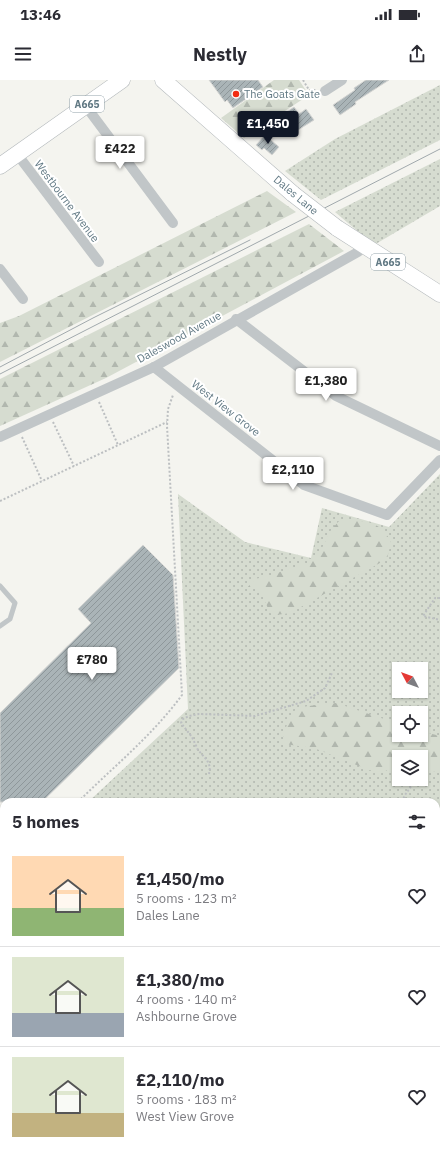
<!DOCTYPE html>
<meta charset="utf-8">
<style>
body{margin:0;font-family:"IBM Plex Sans",sans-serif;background:#f7f7f7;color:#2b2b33;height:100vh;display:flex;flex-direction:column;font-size:15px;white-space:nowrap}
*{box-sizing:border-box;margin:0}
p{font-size:13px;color:#7c7c81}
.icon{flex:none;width:22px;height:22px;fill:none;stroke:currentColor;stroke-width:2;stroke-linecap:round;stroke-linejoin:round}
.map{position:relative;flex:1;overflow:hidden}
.details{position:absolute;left:0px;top:718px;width:440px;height:356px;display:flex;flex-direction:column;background:#fff;border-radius:12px 12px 0 0;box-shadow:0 1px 3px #0004}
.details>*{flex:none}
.needle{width:26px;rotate:311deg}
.controls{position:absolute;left:392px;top:582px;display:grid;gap:8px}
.controls a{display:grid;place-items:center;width:36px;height:36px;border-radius:0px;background:#fff;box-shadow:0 1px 3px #0004;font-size:20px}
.price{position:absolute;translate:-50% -34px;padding:0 9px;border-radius:4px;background:#fff;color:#222;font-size:13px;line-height:26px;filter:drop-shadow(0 1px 2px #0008)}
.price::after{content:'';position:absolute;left:50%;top:24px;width:12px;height:9px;margin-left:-6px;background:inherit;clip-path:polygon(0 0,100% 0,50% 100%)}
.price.active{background:#111827;color:#fff}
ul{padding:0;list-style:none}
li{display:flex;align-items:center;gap:12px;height:100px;padding:0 12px}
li+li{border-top:1px solid #e1e1e2}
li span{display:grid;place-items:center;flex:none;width:112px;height:80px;border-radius:0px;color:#555}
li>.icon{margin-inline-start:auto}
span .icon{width:48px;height:48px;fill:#fffc;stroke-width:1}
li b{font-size:17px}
h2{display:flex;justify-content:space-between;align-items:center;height:48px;padding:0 12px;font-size:17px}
.status{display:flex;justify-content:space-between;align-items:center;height:28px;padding:0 20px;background:#fff;direction:ltr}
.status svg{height:11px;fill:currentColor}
header{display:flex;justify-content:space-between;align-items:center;height:52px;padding:0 12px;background:#fff;font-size:18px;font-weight:700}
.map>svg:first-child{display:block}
.grass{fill:url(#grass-dots);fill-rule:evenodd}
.forest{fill:url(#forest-firs)}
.building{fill:url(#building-hatch);stroke:#d5d5d3}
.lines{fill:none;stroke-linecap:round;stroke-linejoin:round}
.primary-casing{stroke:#b4b9bc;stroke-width:17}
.path{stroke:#bcbfc1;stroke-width:2;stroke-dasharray:2 2;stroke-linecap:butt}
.lane{stroke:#c1c6c8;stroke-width:5}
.street{stroke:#c1c6c8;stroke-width:10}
.primary{stroke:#fff;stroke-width:16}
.tram{stroke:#a1a9ad;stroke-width:1}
.primary-bridge-casing{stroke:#b4b9bc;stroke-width:17;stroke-linecap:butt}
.primary-bridge{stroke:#fff;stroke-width:16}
.poi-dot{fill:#f22c12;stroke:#fff;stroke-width:1.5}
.labels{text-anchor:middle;stroke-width:4;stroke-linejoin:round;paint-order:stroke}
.shield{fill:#fff;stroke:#90a0a8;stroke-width:1}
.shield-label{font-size:10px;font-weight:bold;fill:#607883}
.poi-label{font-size:11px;fill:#607883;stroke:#fff;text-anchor:start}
.street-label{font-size:11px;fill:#607883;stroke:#fff}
</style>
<div class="status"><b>13:46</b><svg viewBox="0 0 49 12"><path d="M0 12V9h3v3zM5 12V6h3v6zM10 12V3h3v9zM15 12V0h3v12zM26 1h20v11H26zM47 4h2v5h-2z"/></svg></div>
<header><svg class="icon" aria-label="menu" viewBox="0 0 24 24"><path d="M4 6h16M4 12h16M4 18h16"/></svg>Nestly<svg class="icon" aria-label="share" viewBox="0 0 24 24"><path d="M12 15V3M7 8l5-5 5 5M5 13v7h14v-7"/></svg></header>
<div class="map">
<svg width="440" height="1074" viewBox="0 0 440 1074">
<defs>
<pattern id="grass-dots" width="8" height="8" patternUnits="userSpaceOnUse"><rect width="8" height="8" fill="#d6dcd0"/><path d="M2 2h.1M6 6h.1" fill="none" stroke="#b1b7ae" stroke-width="1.8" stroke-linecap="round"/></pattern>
<pattern id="forest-firs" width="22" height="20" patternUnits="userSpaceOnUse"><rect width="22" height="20" fill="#d6dcd0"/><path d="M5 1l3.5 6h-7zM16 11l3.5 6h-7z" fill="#b1b7ae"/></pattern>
<pattern id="building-hatch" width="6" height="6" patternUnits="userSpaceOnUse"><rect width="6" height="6" fill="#aab4b7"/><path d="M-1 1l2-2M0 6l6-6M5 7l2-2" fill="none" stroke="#8e979a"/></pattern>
</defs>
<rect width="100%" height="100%" fill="#f4f4ef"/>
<g class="grass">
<polygon points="440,5 440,60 321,120 285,91 335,59"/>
<polygon points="440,79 440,126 374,165 335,132"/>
<path d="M440,394V1074H0V808L4,804V1070H436V722H88L188,629L178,414L245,462L311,478L322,428L389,447ZM399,589H421V611H399ZM399,633H421V655H399ZM399,677H421V699H399Z"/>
<polygon points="0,743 4,747 4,770 0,777"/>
</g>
<g class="forest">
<polygon points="274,0 299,0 309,15 244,58 221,38"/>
<polygon points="267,111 296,132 0,282 0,243 19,236"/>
<polygon points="309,144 344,171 106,298 0,346 0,299"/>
<path d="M340,440C363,441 380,439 391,462L387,479L290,533L276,535L270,533L259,508H247L255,499L268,496L307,483L320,472L331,450Z"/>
<polygon points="336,623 399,644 399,655 421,655 421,651 440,656 440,693 424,689 421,683 421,677 416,677 412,673 404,677 399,677 399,681 392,688 383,692 369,690 314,668 284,664 283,655 290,637 296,629 308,626"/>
</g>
<g class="building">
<polygon points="209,0 258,0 263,7 233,28 227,20 225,22"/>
<polygon points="366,0 389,0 355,22 356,24 340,35 333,25 355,10 354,8"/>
<polygon points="294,27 299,34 306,29 314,40 298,50 286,33"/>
<polygon points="265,55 279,67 272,75 264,68 262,70 256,65"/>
<polygon points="143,465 173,495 179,588 42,722 0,722 0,633 91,543 78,529"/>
</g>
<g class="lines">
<g class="primary-casing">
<g id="primary">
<polyline points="163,0 293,114"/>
<polyline points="0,86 122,0"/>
<polyline points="337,148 440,214"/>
</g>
</g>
<g class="path">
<polyline points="303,0 309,10 316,10"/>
<polyline points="99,322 118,365"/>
<polyline points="53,342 74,386"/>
<polyline points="22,357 42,401"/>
<polyline points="0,421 167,342"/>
<polyline points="440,518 435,518 423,536 440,540"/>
<polyline points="421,692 426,686"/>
<polyline points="209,694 210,687 207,680 198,670 192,657 181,643 183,639 189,636 199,634 255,636 306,621 325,608 332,593"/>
<path d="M78,722C113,687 152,656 182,615L167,346L168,329L173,315"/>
<polyline points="402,722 405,715 416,699"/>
<polyline points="0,802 4,797"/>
</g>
<polyline class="lane" points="0,506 15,523 10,539 0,546"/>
<g class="street">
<polyline points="325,11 342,0"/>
<polyline points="85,25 173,143"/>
<polyline points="17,74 99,182"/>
<polyline points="0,189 23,219"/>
<polyline points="236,239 336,316 440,366"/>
<polyline points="154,287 304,405 387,435 440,380"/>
<polyline points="0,357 154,287 358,172 364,167"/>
</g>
<use href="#primary" class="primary"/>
<g class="tram">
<polyline points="0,287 93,238 250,160"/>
<polyline points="0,294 440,69"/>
</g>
<g class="primary-bridge-casing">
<polyline id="primary-bridge" points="293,114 337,148"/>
</g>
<use href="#primary-bridge" class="primary-bridge"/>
</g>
<circle class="poi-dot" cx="236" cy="14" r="4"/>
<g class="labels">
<g class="shield">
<rect x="70" y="16" width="34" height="16" rx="3"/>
<rect x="371" y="174" width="34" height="16" rx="3"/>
</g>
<g class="shield-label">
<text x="87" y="28">A665</text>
<text x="388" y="186">A665</text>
</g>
<g class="poi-label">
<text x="244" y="18">The Goats Gate</text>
</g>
<g class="street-label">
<text transform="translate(296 115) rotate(40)" y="4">Dales Lane</text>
<text transform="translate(67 121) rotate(53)" y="4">Westbourne Avenue</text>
<text transform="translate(179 257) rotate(-29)" y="4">Daleswood Avenue</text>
<text transform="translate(226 328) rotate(38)" y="4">West View Grove</text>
</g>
</g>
</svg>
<div class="controls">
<a><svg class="needle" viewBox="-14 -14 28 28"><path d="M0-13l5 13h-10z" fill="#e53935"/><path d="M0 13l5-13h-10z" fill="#7c7c81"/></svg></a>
<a><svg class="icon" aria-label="locate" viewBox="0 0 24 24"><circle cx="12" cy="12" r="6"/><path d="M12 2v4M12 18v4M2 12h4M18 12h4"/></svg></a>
<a><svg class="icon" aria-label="layers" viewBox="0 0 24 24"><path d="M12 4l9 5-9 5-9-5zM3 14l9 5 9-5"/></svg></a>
</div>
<b class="price active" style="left:268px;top:65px">£1,450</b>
<b class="price" style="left:120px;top:90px">£422</b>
<b class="price" style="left:326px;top:322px">£1,380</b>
<b class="price" style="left:293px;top:411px">£2,110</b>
<b class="price" style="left:92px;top:601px">£780</b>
<section class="details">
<h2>5 homes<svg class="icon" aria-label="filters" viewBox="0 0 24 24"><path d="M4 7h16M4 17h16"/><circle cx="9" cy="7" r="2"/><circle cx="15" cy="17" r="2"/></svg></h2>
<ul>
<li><span style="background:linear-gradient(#ffd9b3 65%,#8fb573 0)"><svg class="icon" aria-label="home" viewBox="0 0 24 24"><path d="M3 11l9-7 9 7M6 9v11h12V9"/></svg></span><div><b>£1,450/mo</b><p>5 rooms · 123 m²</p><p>Dales Lane</p></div><svg class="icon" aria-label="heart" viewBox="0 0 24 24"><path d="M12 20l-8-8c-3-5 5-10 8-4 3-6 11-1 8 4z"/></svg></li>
<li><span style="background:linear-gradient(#dfe7d0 70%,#9aa5b1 0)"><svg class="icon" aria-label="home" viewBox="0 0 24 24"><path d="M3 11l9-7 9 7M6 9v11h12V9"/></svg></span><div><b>£1,380/mo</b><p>4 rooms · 140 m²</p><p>Ashbourne Grove</p></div><svg class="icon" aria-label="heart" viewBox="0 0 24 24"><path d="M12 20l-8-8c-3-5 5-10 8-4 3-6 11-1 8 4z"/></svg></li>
<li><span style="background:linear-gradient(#dfe7d0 70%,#c2b280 0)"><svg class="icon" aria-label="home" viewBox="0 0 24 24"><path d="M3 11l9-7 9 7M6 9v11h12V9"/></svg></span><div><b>£2,110/mo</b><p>5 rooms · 183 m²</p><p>West View Grove</p></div><svg class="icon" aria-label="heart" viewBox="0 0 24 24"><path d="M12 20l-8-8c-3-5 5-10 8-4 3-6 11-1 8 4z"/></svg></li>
</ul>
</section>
</div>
